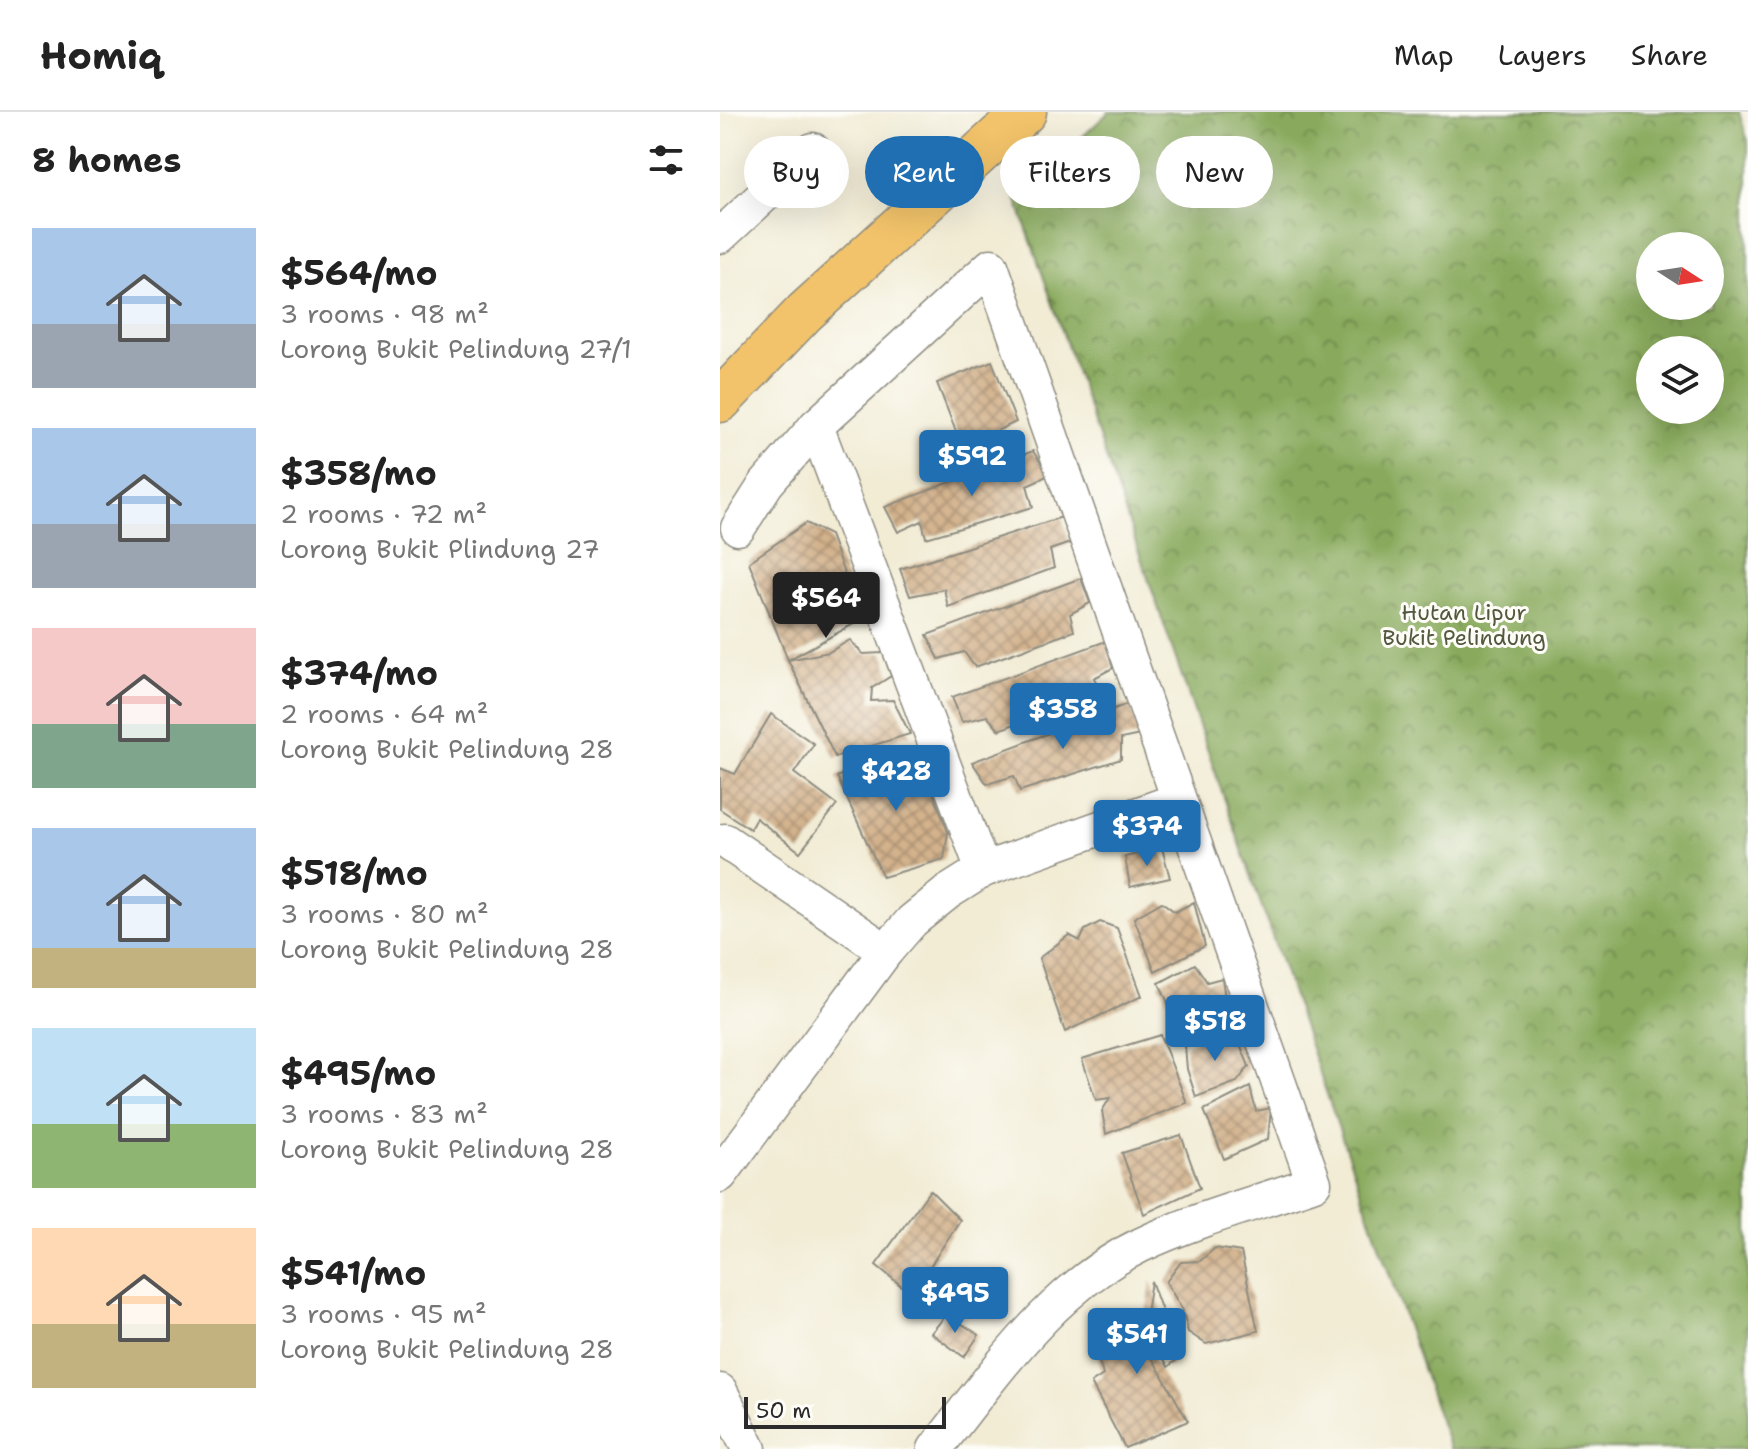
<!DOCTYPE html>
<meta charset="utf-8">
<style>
body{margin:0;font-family:"Shantell Sans",sans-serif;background:#f6f6f6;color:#222;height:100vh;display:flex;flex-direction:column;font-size:30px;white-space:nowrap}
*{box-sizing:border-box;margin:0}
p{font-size:26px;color:#767676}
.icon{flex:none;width:44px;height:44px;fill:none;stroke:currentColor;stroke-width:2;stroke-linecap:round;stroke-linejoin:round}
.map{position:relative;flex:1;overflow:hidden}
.details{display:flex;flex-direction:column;background:#fff;width:720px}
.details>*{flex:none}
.hud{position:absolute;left:24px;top:24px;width:760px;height:72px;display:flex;gap:16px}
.needle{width:52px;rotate:102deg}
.fabs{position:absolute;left:916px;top:120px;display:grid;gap:16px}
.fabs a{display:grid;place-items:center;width:88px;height:88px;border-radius:50%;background:#fff;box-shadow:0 8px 32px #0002;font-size:40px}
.scale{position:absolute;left:24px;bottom:20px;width:202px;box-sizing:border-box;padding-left:8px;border:4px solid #2b2b2b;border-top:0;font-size:22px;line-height:28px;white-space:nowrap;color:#2b2b2b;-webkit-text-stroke:6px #fdfcf7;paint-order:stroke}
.price{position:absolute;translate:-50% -68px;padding:0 18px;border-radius:8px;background:#1f6fb2;color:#fff;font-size:26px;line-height:52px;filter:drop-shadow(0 2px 4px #0008)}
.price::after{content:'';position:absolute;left:50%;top:48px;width:24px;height:18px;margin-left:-12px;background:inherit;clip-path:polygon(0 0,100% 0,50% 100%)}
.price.selected{background:#222;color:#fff}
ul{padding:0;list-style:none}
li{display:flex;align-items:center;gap:24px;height:200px;padding:0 32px}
li span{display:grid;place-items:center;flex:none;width:224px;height:160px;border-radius:0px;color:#555}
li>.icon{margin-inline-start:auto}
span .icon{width:96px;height:96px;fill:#fffc;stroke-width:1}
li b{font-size:34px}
h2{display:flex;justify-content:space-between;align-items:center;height:96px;padding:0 32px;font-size:34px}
.pill{padding:0 28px;border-radius:36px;background:#fff;box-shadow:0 8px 32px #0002;font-size:28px;line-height:72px}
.pill.selected{background:#1f6fb2;color:#fff}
header{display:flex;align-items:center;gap:48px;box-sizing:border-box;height:112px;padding:0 40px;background:#fff;border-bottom:2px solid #e0e0e0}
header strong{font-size:38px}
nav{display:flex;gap:44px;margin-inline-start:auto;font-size:28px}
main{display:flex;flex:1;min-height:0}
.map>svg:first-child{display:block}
.forest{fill:url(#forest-crowns);stroke:#5a6a44;stroke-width:2;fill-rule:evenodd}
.building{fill:url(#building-cross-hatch)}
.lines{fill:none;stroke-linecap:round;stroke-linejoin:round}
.minor-casing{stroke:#8e8c80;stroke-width:37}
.major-casing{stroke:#8e8c80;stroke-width:45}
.minor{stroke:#fff;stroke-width:34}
.major{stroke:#f2c36a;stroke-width:42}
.labels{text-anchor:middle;stroke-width:6;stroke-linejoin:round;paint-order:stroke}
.park-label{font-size:22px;fill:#52593e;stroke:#fdfcf7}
</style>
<header>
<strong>Homiq</strong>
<nav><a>Map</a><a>Layers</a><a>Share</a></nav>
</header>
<main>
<section class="details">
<h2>8 homes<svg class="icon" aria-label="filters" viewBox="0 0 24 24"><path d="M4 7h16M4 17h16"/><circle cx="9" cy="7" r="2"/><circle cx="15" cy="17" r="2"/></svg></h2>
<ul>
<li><span style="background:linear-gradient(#a9c7e8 60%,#9aa5b1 0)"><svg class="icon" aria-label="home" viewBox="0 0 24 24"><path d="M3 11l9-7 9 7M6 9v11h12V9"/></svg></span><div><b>$564/mo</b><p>3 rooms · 98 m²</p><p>Lorong Bukit Pelindung 27/1</p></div></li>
<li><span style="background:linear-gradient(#a9c7e8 60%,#9aa5b1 0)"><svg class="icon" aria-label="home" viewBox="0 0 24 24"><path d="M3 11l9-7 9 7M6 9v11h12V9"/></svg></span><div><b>$358/mo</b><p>2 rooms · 72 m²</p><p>Lorong Bukit Plindung 27</p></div></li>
<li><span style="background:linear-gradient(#f6c9c9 60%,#7fa58c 0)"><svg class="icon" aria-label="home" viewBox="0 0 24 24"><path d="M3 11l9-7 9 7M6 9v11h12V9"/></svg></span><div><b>$374/mo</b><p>2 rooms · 64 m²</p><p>Lorong Bukit Pelindung 28</p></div></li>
<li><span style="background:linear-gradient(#a9c7e8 75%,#c2b280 0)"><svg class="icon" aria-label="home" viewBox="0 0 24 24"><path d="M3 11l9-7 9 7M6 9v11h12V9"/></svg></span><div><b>$518/mo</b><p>3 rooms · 80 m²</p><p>Lorong Bukit Pelindung 28</p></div></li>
<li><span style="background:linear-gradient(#bfe0f5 60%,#8fb573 0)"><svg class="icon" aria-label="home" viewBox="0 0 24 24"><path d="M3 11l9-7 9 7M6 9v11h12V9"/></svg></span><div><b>$495/mo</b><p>3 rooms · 83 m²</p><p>Lorong Bukit Pelindung 28</p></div></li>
<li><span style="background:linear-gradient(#ffd9b3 60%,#c2b280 0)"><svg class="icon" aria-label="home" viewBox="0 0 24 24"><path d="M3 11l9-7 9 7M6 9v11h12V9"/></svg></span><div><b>$541/mo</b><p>3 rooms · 95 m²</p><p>Lorong Bukit Pelindung 28</p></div></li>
</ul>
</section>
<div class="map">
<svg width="1028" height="1337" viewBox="0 0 1028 1337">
<defs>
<pattern id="forest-crowns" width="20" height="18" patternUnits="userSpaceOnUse" patternTransform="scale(2)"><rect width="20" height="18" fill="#89aa5d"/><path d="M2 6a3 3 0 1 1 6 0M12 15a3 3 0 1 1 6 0" fill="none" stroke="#708b4d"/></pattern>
<pattern id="building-cross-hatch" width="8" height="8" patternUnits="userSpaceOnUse" patternTransform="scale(2)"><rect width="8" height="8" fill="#d3b28c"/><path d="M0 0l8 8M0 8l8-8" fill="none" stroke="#ab9173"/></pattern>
</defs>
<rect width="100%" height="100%" fill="#fdfcf7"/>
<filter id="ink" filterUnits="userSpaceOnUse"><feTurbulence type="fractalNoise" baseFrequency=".0125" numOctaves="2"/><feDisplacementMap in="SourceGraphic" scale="16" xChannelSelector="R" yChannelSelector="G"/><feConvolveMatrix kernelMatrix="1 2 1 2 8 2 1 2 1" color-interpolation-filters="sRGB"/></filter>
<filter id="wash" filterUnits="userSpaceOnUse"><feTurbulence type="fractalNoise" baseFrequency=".006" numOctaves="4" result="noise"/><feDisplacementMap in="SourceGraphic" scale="32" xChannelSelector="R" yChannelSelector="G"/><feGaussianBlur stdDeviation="1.8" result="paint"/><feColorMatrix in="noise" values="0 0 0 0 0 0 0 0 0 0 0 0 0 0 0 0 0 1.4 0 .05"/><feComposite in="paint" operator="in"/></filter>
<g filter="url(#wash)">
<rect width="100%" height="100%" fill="#f2ecd5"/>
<path class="forest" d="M389,0H1019L1028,29V1337H730L296,86ZM930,134H990V194H930ZM930,238H990V298H930Z"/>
<g id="blocks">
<g class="building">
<polygon points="272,249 296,310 242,335 217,271"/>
<polygon points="313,339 329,363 307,373 313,395 206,426 202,409 178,420 165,395"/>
<polygon points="342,405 350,431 330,438 334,456 228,495 224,477 190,484 180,457"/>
<polygon points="86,411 110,423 141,508 68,548 109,540 130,528 143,542 163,541 171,564 152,576 151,589 173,588 190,622 115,645 68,548 29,450"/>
<polygon points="361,466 370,491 350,502 354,519 255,555 244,540 219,547 207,523"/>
<polygon points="386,529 393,556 374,566 381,579 279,618 267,604 242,610 232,585"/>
<polygon points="410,591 420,623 401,627 401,647 300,679 294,664 267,672 252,650"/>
<polygon points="51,602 94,632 74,661 117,693 80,740 36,706 30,717 0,697 0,656 15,662"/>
<polygon points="176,642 201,649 228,720 224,747 163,765 117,665 150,648"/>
<polygon points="442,736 450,766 410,775 405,745"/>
<polygon points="442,790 455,800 474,790 485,834 435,859 414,806"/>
<polygon points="380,810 397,816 422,884 345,920 319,846 349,823 360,829 365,818"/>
<polygon points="475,852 487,870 502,866 507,899 459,915 439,871"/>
<polygon points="488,919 498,929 515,920 529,954 517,970 476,985 467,957 465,934"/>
<polygon points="440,923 467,991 386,1022 382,999 390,986 376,988 362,947"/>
<polygon points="530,975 536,999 551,996 548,1027 504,1047 484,998"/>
<polygon points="461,1023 480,1076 424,1102 402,1041"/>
<polygon points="210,1078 240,1108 209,1156 230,1169 222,1182 198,1167 184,1176 156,1153"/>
<polygon points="495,1136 521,1140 538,1219 486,1232 468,1220 463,1199 446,1170 461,1150 480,1149"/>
<polygon points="431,1169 459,1246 448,1255 438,1235 427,1237 468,1309 405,1336 371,1271 383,1263 371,1221 399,1206 415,1220 425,1208"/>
<polygon points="227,1202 259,1223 244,1245 211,1221"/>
</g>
</g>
</g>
<g filter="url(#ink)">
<use href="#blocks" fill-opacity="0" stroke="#8e8c80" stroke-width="2"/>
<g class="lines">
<g class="minor-casing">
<g id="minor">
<polyline points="0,124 93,38"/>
<polyline points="96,314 263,758"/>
<path d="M18,416L46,372L96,314L271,154L594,1071C537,1091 476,1107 421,1133C332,1175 275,1262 215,1337"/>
<polyline points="5,729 166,839"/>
<polyline points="0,1063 166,839 192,809 228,780 263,758 458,688"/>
<polyline points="0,1279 29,1337"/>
</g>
</g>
<g class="major-casing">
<polyline id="major" points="0,289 85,200 305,0"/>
</g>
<use href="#minor" class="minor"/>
<use href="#major" class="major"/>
</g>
</g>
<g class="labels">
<g class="park-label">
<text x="744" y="508">Hutan Lipur<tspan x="744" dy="25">Bukit Pelindung</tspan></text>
</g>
</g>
</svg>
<div class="fabs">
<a><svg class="needle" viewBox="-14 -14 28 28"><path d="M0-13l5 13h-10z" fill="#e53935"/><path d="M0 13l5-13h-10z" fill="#767676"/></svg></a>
<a><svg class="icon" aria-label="layers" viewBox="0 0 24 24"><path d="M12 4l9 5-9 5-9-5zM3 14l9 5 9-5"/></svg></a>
</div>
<div class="scale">50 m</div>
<b class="price" style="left:252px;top:386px">$592</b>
<b class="price selected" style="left:106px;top:528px">$564</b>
<b class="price" style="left:343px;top:639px">$358</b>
<b class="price" style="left:176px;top:701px">$428</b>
<b class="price" style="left:427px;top:756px">$374</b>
<b class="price" style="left:495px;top:951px">$518</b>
<b class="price" style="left:235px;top:1223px">$495</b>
<b class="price" style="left:417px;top:1264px">$541</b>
<div class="hud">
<a class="pill">Buy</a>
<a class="pill selected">Rent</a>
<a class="pill">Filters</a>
<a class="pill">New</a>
</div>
</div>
</main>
